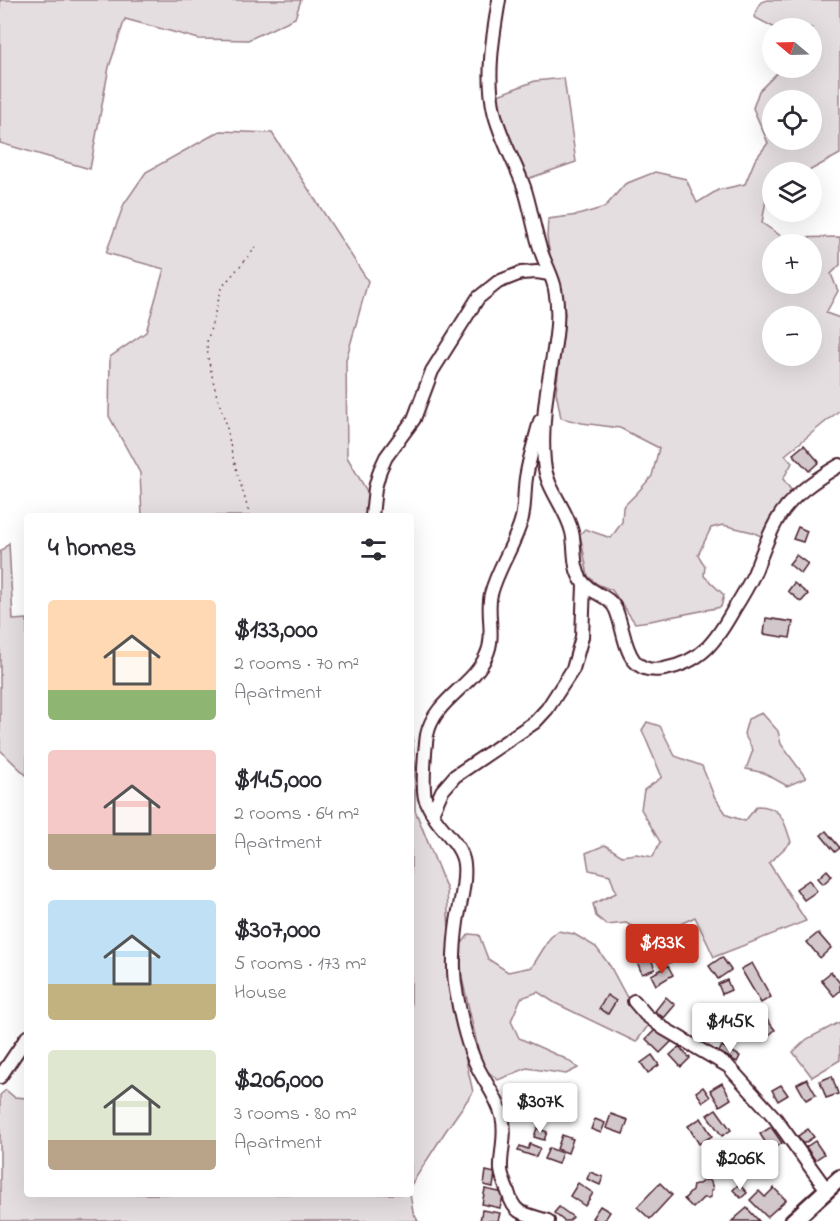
<!DOCTYPE html>
<meta charset="utf-8">
<style>
body{margin:0;font-family:"Indie Flower",sans-serif;background:#f2f2f3;color:#2b2b33;height:100vh;display:flex;flex-direction:column;font-size:22px;white-space:nowrap}
*{box-sizing:border-box;margin:0}
p{font-size:20px;color:#7c7c81}
.icon{flex:none;width:33px;height:33px;fill:none;stroke:currentColor;stroke-width:2;stroke-linecap:round;stroke-linejoin:round}
.map{position:relative;flex:1;overflow:hidden}
.drawer{position:absolute;left:24px;top:513px;width:390px;height:684px;display:flex;flex-direction:column;background:#fff;border-radius:6px;box-shadow:0 6px 24px #0002}
.drawer>*{flex:none}
.needle{width:39px;rotate:289deg}
.tools{position:absolute;left:762px;top:18px;display:grid;gap:12px}
.tools a{display:grid;place-items:center;width:60px;height:60px;border-radius:50%;background:#fff;box-shadow:0 6px 24px #0002;font-size:30px}
.price{position:absolute;translate:-50% -51px;padding:0 14px;border-radius:6px;background:#fff;color:#222;font-size:20px;line-height:39px;filter:drop-shadow(0 2px 3px #0008)}
.price::after{content:'';position:absolute;left:50%;top:36px;width:18px;height:14px;margin-left:-9px;background:inherit;clip-path:polygon(0 0,100% 0,50% 100%)}
.price.active{background:#c8321e;color:#fff}
ul{padding:0;list-style:none}
li{display:flex;align-items:center;gap:18px;height:150px;padding:0 24px}
li span{display:grid;place-items:center;flex:none;width:168px;height:120px;border-radius:6px;color:#555}
li>.icon{margin-inline-start:auto}
span .icon{width:72px;height:72px;fill:#fffc;stroke-width:1}
li b{font-size:26px}
h2{display:flex;justify-content:space-between;align-items:center;height:72px;padding:0 24px;font-size:26px}
.map>svg:first-child{display:block}
.green{fill:#e5dee0;stroke:#987e86;stroke-width:1.5;fill-rule:evenodd}
.building{fill:#d2c7cb;stroke:#4a1f2b;stroke-width:1.5}
.lines{fill:none;stroke-linecap:round;stroke-linejoin:round}
.minor-casing{stroke:#4a1f2b;stroke-width:16}
.major-casing{stroke:#4a1f2b;stroke-width:20}
.path{stroke:#4a1f2b;stroke-width:1.5;stroke-dasharray:1.5 4.5;stroke-linecap:butt}
.minor{stroke:#fff;stroke-width:12}
.major{stroke:#fff;stroke-width:15}
</style>
<div class="map">
<svg width="840" height="1221" viewBox="0 0 840 1221">
<rect width="100%" height="100%" fill="#fff"/>
<filter id="ink" filterUnits="userSpaceOnUse"><feTurbulence type="fractalNoise" baseFrequency=".0167" numOctaves="2"/><feDisplacementMap in="SourceGraphic" scale="12" xChannelSelector="R" yChannelSelector="G"/><feConvolveMatrix kernelMatrix="1 2 1 2 8 2 1 2 1" color-interpolation-filters="sRGB"/></filter>
<g filter="url(#ink)">
<g class="green">
<polygon points="0,0 301,0 295,18 248,40 199,39 125,19 109,67 90,169 0,143"/>
<path d="M767,0H840V154L807,172H772V184L765,186L766,200L762,223L784,238L840,237V265L831,274L838,291L826,313L840,318V410L785,455L792,463L783,479L794,494L775,511L763,537L752,532L723,525L711,528L698,555L705,566L704,576L724,595L721,607L650,621L635,623L612,590L597,584L588,576L580,534L585,529L611,538L622,522L623,507L637,493L652,476L659,448L620,428L582,423L561,418L556,392L565,313L550,256L547,237L548,219L578,215L605,207L625,184L655,172L686,179L697,203L718,190L745,184L755,160L768,143L753,108L759,91L780,70L781,68H812V28H775L754,17L761,2ZM772,100H812V140H772ZM772,244H812V284H772ZM772,316H812V356H772Z"/>
<polygon points="564,78 576,162 527,179 500,118 498,95 535,81"/>
<polygon points="220,131 272,133 368,281 346,360 347,457 375,505 371,516 142,516 140,473 109,416 110,357 146,332 164,269 106,253 124,204 146,172"/>
<polygon points="9,543 13,620 27,619 27,776 0,750 0,552"/>
<polygon points="762,713 778,731 781,744 806,778 787,786 764,773 746,769 753,750 744,734 748,719"/>
<polygon points="411,721 415,766 415,810 447,890 452,998 473,1092 445,1132 411,1185"/>
<path d="M647,722L660,726L675,756L702,766L714,796L727,815L745,821L757,806C782,806 784,821 791,842L769,863L806,921L714,957L695,917L653,937L626,923L607,925L596,916L593,904L616,893L610,875L589,870L586,853L605,845L622,856L636,854L653,857L660,842L641,809L644,790L662,777L642,730Z"/>
<polygon points="558,931 574,934 596,947 610,966 631,1005 650,1023 636,1042 555,1003 538,992 521,998 511,1021 519,1038 566,1059 578,1068 566,1074 527,1068 498,1080 486,1070 480,1057 462,978 460,946 469,934 479,935 488,959 508,972 532,967 550,938"/>
<polygon points="840,1022 840,1060 812,1077 793,1052 807,1039"/>
<polygon points="6,1090 14,1097 27,1098 27,1194 410,1194 413,1212 418,1221 0,1221 0,1095"/>
</g>
<g class="building">
<polygon points="804,445 819,462 809,471 793,454"/>
<polygon points="798,527 807,531 803,542 793,539"/>
<polygon points="796,555 808,564 801,574 789,564"/>
<polygon points="794,583 808,594 801,602 788,591"/>
<polygon points="766,618 793,622 790,638 764,634"/>
<polygon points="826,831 840,848 835,852 821,835"/>
<polygon points="827,870 832,876 823,884 818,878"/>
<polygon points="809,880 817,891 804,900 796,889"/>
<polygon points="818,933 831,948 820,958 807,942"/>
<polygon points="654,946 658,957 651,959 655,969 642,974 634,954"/>
<polygon points="671,949 677,959 669,963 664,953"/>
<polygon points="722,957 731,970 718,979 709,966"/>
<polygon points="752,963 771,997 761,1003 741,969"/>
<polygon points="668,966 673,975 656,985 651,975"/>
<polygon points="831,972 840,983 840,991 834,996 821,980"/>
<polygon points="727,980 731,990 722,994 718,984"/>
<polygon points="607,995 616,1001 608,1014 599,1009"/>
<polygon points="666,997 675,1005 664,1018 655,1011"/>
<polygon points="762,1013 775,1030 762,1041 748,1023"/>
<polygon points="722,1019 733,1033 722,1041 711,1027"/>
<polygon points="658,1027 672,1041 660,1053 646,1039"/>
<polygon points="722,1046 740,1056 737,1062 719,1052"/>
<polygon points="679,1047 690,1058 681,1067 670,1055"/>
<polygon points="652,1055 659,1065 648,1073 641,1063"/>
<polygon points="832,1076 838,1094 826,1098 820,1081"/>
<polygon points="807,1079 816,1095 806,1100 797,1084"/>
<polygon points="722,1083 731,1099 720,1106 710,1090"/>
<polygon points="781,1085 788,1095 778,1101 772,1090"/>
<polygon points="703,1087 710,1097 703,1102 696,1092"/>
<polygon points="716,1109 731,1130 722,1136 707,1115"/>
<polygon points="611,1114 628,1120 623,1134 606,1128"/>
<polygon points="701,1118 712,1136 699,1144 688,1126"/>
<polygon points="595,1119 605,1123 601,1133 591,1129"/>
<polygon points="771,1127 782,1143 771,1151 760,1134"/>
<polygon points="537,1128 547,1132 544,1140 534,1137"/>
<polygon points="808,1129 814,1137 803,1144 798,1136"/>
<polygon points="562,1135 573,1139 568,1153 557,1149"/>
<polygon points="815,1141 824,1154 815,1160 806,1147"/>
<polygon points="530,1144 540,1148 536,1157 518,1151 520,1146 528,1149"/>
<polygon points="549,1148 562,1153 558,1164 544,1159"/>
<polygon points="486,1171 495,1173 493,1187 484,1185"/>
<polygon points="590,1172 603,1177 600,1185 587,1179"/>
<polygon points="704,1180 708,1180 711,1182 713,1189 711,1191 711,1197 709,1198 703,1198 693,1208 684,1199 692,1191 693,1185 696,1184 699,1184"/>
<polygon points="578,1183 593,1193 585,1206 570,1196"/>
<polygon points="660,1183 672,1195 650,1219 637,1207"/>
<polygon points="739,1184 747,1193 741,1198 733,1190"/>
<polygon points="774,1188 786,1200 767,1217 750,1200 759,1191 765,1197"/>
<polygon points="485,1189 504,1193 500,1208 482,1204"/>
<polygon points="600,1206 610,1212 604,1221 598,1221 592,1218"/>
<polygon points="559,1207 573,1217 569,1221 564,1221 554,1213"/>
<polygon points="747,1208 759,1221 732,1221"/>
<polygon points="482,1210 500,1213 498,1221 480,1221"/>
</g>
<g class="lines">
<g class="minor-casing">
<g id="minor">
<path d="M499,0C493,36 486,75 494,111C500,138 515,162 524,187C531,208 534,231 541,251C545,264 553,277 555,289C562,322 552,358 547,391C544,411 542,441 544,462C546,489 566,507 572,532C576,549 572,566 582,581C590,594 609,594 616,610C627,637 624,676 664,669C702,662 716,641 734,609C741,598 748,586 754,574C761,557 767,538 776,522C789,497 816,479 840,465"/>
<path d="M540,421C535,440 529,459 526,478C524,491 525,505 522,518C515,545 498,567 491,594C486,614 496,636 486,656C473,686 434,700 427,735C425,749 422,784 425,798C427,804 432,812 435,818C444,832 462,846 464,864C466,883 460,903 457,922C454,944 452,968 456,990C460,1014 467,1046 478,1068C486,1084 498,1099 502,1116C507,1135 500,1152 501,1170C502,1177 505,1185 508,1192C510,1199 513,1207 519,1211C523,1214 542,1219 548,1221"/>
<polyline points="372,516 375,488 380,470 386,457 414,419 432,371 478,298 498,282 521,273 537,272 549,274"/>
<polyline points="432,813 442,791 455,776 535,722 547,709 573,669 582,637 584,585"/>
<polyline points="634,1001 646,1015 663,1028 728,1066 775,1118 827,1190"/>
<polyline points="0,1077 27,1037"/>
</g>
</g>
<g class="major-casing">
<polyline id="major" points="793,1221 840,1178"/>
</g>
<polyline class="path" points="250,516 232,454 226,423 216,393 208,358 207,342 222,287 258,245"/>
<use href="#minor" class="minor"/>
<use href="#major" class="major"/>
</g>
</g>
</svg>
<div class="tools">
<a><svg class="needle" viewBox="-14 -14 28 28"><path d="M0-13l5 13h-10z" fill="#e53935"/><path d="M0 13l5-13h-10z" fill="#7c7c81"/></svg></a>
<a><svg class="icon" aria-label="locate" viewBox="0 0 24 24"><circle cx="12" cy="12" r="6"/><path d="M12 2v4M12 18v4M2 12h4M18 12h4"/></svg></a>
<a><svg class="icon" aria-label="layers" viewBox="0 0 24 24"><path d="M12 4l9 5-9 5-9-5zM3 14l9 5 9-5"/></svg></a>
<a>+</a>
<a>−</a>
</div>
<b class="price active" style="left:662px;top:975px">$133K</b>
<b class="price" style="left:730px;top:1054px">$145K</b>
<b class="price" style="left:540px;top:1134px">$307K</b>
<b class="price" style="left:740px;top:1191px">$206K</b>
<section class="drawer">
<h2>4 homes<svg class="icon" aria-label="filters" viewBox="0 0 24 24"><path d="M4 7h16M4 17h16"/><circle cx="9" cy="7" r="2"/><circle cx="15" cy="17" r="2"/></svg></h2>
<ul>
<li><span style="background:linear-gradient(#ffd9b3 75%,#8fb573 0)"><svg class="icon" aria-label="home" viewBox="0 0 24 24"><path d="M3 11l9-7 9 7M6 9v11h12V9"/></svg></span><div><b>$133,000</b><p>2 rooms · 70 m²</p><p>Apartment</p></div></li>
<li><span style="background:linear-gradient(#f6c9c9 70%,#b9a48a 0)"><svg class="icon" aria-label="home" viewBox="0 0 24 24"><path d="M3 11l9-7 9 7M6 9v11h12V9"/></svg></span><div><b>$145,000</b><p>2 rooms · 64 m²</p><p>Apartment</p></div></li>
<li><span style="background:linear-gradient(#bfe0f5 70%,#c2b280 0)"><svg class="icon" aria-label="home" viewBox="0 0 24 24"><path d="M3 11l9-7 9 7M6 9v11h12V9"/></svg></span><div><b>$307,000</b><p>5 rooms · 173 m²</p><p>House</p></div></li>
<li><span style="background:linear-gradient(#dfe7d0 75%,#b9a48a 0)"><svg class="icon" aria-label="home" viewBox="0 0 24 24"><path d="M3 11l9-7 9 7M6 9v11h12V9"/></svg></span><div><b>$206,000</b><p>3 rooms · 80 m²</p><p>Apartment</p></div></li>
</ul>
</section>
</div>
